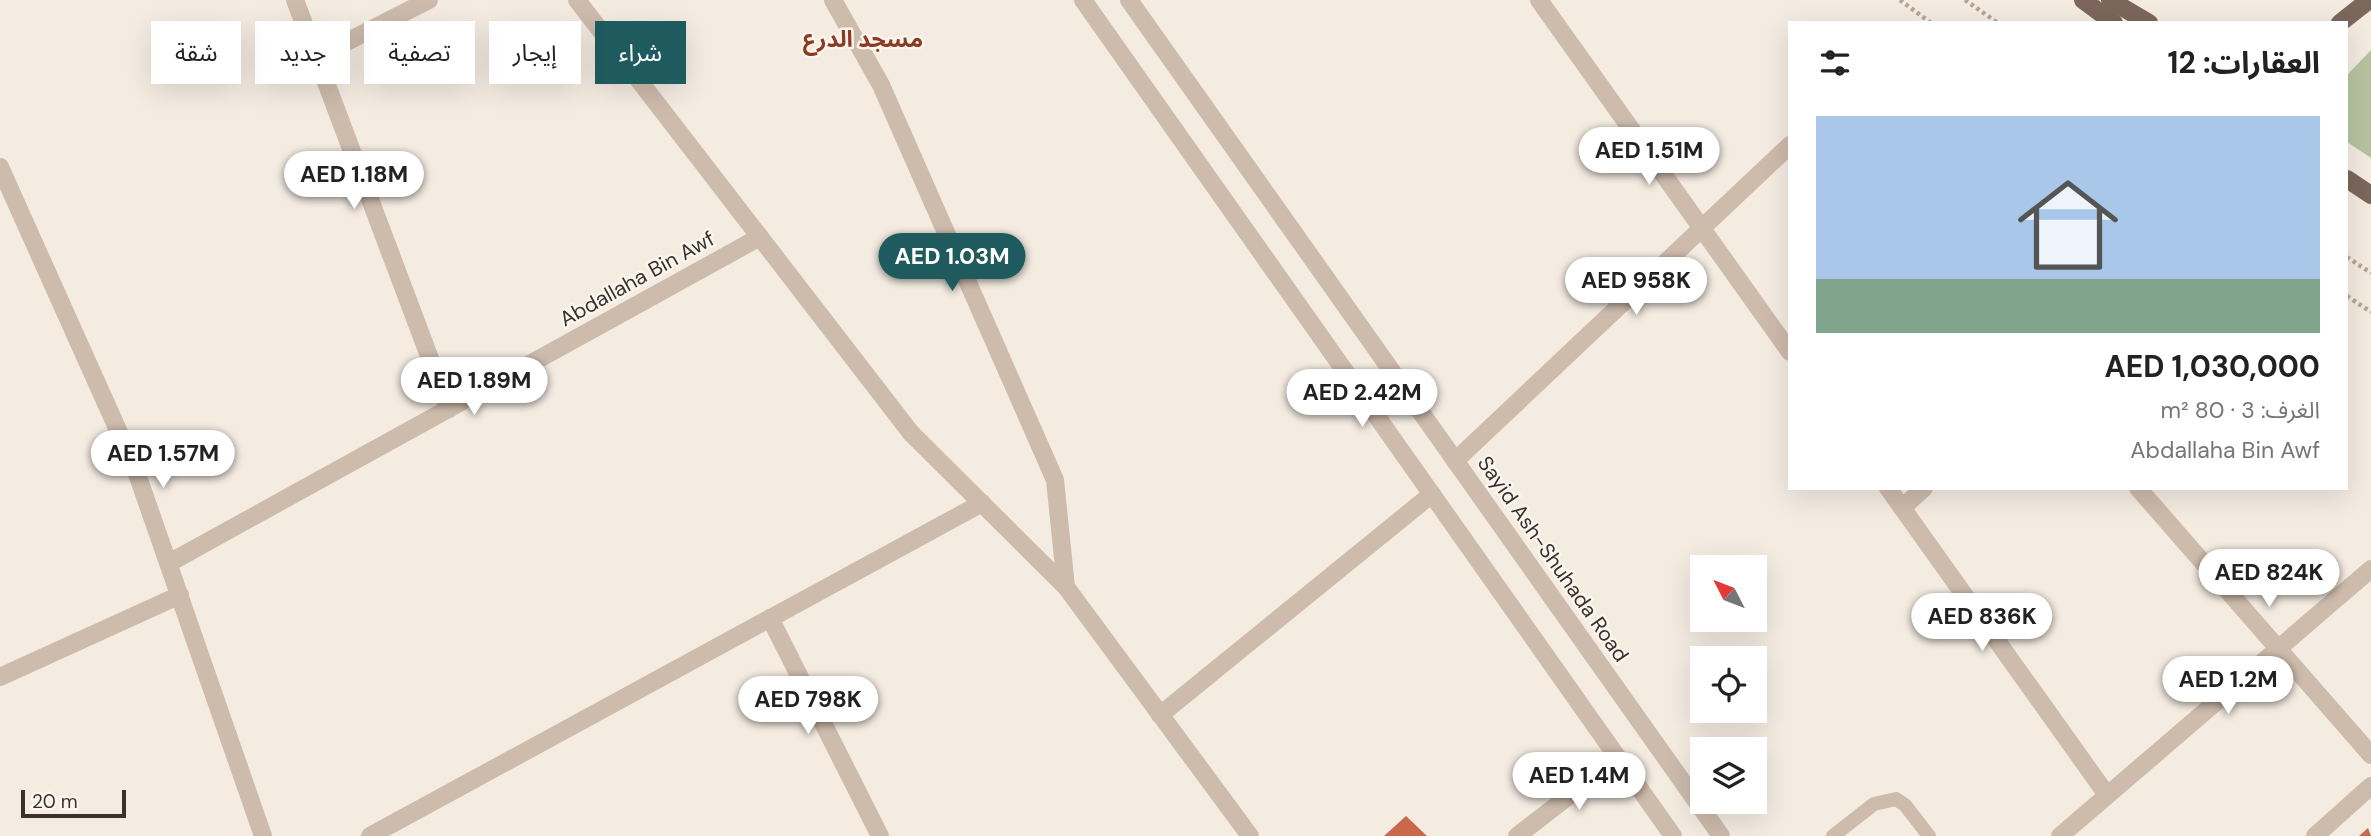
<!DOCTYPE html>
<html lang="ar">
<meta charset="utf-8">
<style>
body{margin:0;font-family:"DM Sans","Noto Sans Arabic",sans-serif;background:#f2f2f2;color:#222;direction:rtl;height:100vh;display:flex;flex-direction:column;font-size:26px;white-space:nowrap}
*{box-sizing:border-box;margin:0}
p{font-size:23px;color:#767676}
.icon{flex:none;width:38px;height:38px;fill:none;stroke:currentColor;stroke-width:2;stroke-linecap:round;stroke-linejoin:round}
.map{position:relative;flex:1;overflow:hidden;direction:ltr}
.details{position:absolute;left:1788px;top:21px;width:560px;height:469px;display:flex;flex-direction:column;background:#fff;border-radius:0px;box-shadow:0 7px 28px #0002;direction:rtl}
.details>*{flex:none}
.hud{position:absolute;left:21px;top:21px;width:665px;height:63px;direction:rtl;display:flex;gap:14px}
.needle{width:46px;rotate:312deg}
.buttons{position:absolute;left:1690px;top:555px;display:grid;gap:14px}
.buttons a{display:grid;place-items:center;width:77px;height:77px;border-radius:0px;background:#fff;box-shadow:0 7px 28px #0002;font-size:35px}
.scale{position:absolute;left:21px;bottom:18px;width:105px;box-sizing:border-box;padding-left:7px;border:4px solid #3b302b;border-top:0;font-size:19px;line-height:24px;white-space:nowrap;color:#3b302b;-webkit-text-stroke:5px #fbf5ee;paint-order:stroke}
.price{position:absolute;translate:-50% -60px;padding:0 16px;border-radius:24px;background:#fff;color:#222;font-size:23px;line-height:46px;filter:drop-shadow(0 2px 4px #0008)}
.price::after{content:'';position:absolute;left:50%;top:42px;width:21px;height:16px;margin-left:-10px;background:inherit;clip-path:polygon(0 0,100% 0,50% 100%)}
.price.on{background:#1f5a5e;color:#fff}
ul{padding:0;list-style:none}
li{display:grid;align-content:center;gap:14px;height:371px;padding:0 28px}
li+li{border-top:2px solid #e0e0e0}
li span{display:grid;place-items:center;height:217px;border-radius:0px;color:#555}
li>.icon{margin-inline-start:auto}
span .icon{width:126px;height:126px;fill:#fffc;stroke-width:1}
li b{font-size:30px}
h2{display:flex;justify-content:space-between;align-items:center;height:84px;padding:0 28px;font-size:30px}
.chip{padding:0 24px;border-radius:0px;background:#fff;box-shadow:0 7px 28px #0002;font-size:24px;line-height:63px}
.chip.on{background:#1f5a5e;color:#fff}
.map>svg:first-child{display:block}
.green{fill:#b8c4a0}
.building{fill:#c8694b}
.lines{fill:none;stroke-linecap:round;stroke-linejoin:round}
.path{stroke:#b9a596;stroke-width:4.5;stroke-dasharray:3.5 3.5;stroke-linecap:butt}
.service{stroke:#cdbbac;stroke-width:14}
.minor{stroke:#cdbbac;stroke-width:18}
.primary{stroke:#7d675c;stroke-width:18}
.labels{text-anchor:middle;stroke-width:5;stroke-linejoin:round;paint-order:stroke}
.street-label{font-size:21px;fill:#3b302b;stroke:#fbf5ee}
.neighbourhood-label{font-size:23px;font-weight:bold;fill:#8c3b22;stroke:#fbf5ee}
</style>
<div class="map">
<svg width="2371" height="836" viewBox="0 0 2371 836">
<rect width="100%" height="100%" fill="#f4ebe1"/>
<polygon class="green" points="2371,50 2371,158 2347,142 2347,75"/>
<g class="building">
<polygon points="1406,816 1427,836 1384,836"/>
<polygon points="2368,828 2371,836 2359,836"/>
</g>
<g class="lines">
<g class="path">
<polyline points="1900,0 1931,23"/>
<polyline points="1965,0 1998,23"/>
<polyline points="2347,257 2371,273"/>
<polyline points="2347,296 2371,312"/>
</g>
<polyline class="service" points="1833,836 1874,804 1896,799 1905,805 1929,836"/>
<g class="minor">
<polyline points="295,0 449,409"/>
<polyline points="577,0 911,433 1066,587 1250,836"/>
<polyline points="833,0 881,85 1055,480 1066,587"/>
<polyline points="1083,0 1673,836"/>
<polyline points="1129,0 1721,836"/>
<polyline points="1539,0 1790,352"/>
<polyline points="317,57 429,0"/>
<polyline points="0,167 135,468 263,836"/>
<polyline points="1455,461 1790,145"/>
<polyline points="1888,488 2107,795"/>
<polyline points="2138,488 2371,755"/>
<polyline points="1902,508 1924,488"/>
<polyline points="169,563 760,237"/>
<polyline points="770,618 880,836"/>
<polyline points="0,677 180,595"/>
<polyline points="1160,715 1432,494"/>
<polyline points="370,836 982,503"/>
<polyline points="1517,836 1618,758"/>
<polyline points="2060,836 2371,569"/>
<polyline points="2315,836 2371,786"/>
</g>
<g class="primary">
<polyline points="2083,0 2114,23"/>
<polyline points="2110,0 2149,23"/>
<polyline points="2340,23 2369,0"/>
<polyline points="2347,179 2371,195"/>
</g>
</g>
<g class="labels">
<g class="street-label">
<text transform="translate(637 279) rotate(-29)" y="7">Abdallaha Bin Awf</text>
<text transform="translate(1553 559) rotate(55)" y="7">Sayid Ash-Shuhada Road</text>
</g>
<g class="neighbourhood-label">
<text x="863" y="47">مسجد الدرع</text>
</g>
</g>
</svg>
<div class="buttons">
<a><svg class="needle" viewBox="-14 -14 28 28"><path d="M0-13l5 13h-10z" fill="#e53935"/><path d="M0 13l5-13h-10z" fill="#767676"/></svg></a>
<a><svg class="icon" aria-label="locate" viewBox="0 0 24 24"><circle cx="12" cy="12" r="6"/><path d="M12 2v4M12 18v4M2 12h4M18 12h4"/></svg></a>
<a><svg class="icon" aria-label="layers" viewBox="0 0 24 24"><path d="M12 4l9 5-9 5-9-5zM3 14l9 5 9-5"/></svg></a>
</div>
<div class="scale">20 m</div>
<b class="price" style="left:1649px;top:187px">AED 1.51M</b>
<b class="price" style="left:354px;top:211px">AED 1.18M</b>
<b class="price on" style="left:952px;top:293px">AED 1.03M</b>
<b class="price" style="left:1636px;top:317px">AED 958K</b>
<b class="price" style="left:474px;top:417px">AED 1.89M</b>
<b class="price" style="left:1362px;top:429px">AED 2.42M</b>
<b class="price" style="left:163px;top:490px">AED 1.57M</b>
<b class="price" style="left:2269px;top:609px">AED 824K</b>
<b class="price" style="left:1982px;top:653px">AED 836K</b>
<b class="price" style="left:2228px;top:716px">AED 1.2M</b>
<b class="price" style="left:808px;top:736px">AED 798K</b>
<b class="price" style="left:1579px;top:812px">AED 1.4M</b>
<div class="hud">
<a class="chip on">شراء</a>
<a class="chip">إيجار</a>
<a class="chip">تصفية</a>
<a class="chip">جديد</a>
<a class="chip">شقة</a>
</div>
<section class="details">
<h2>العقارات: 12<svg class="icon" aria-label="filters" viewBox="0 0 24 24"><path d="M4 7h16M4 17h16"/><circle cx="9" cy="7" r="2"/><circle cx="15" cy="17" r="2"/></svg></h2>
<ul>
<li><span style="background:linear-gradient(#a9c7e8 75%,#7fa58c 0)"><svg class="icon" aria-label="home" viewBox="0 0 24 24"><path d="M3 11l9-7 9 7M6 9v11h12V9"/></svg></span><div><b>AED 1,030,000</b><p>الغرف: 3 · 80 m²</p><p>Abdallaha Bin Awf</p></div></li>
</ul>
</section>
</div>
